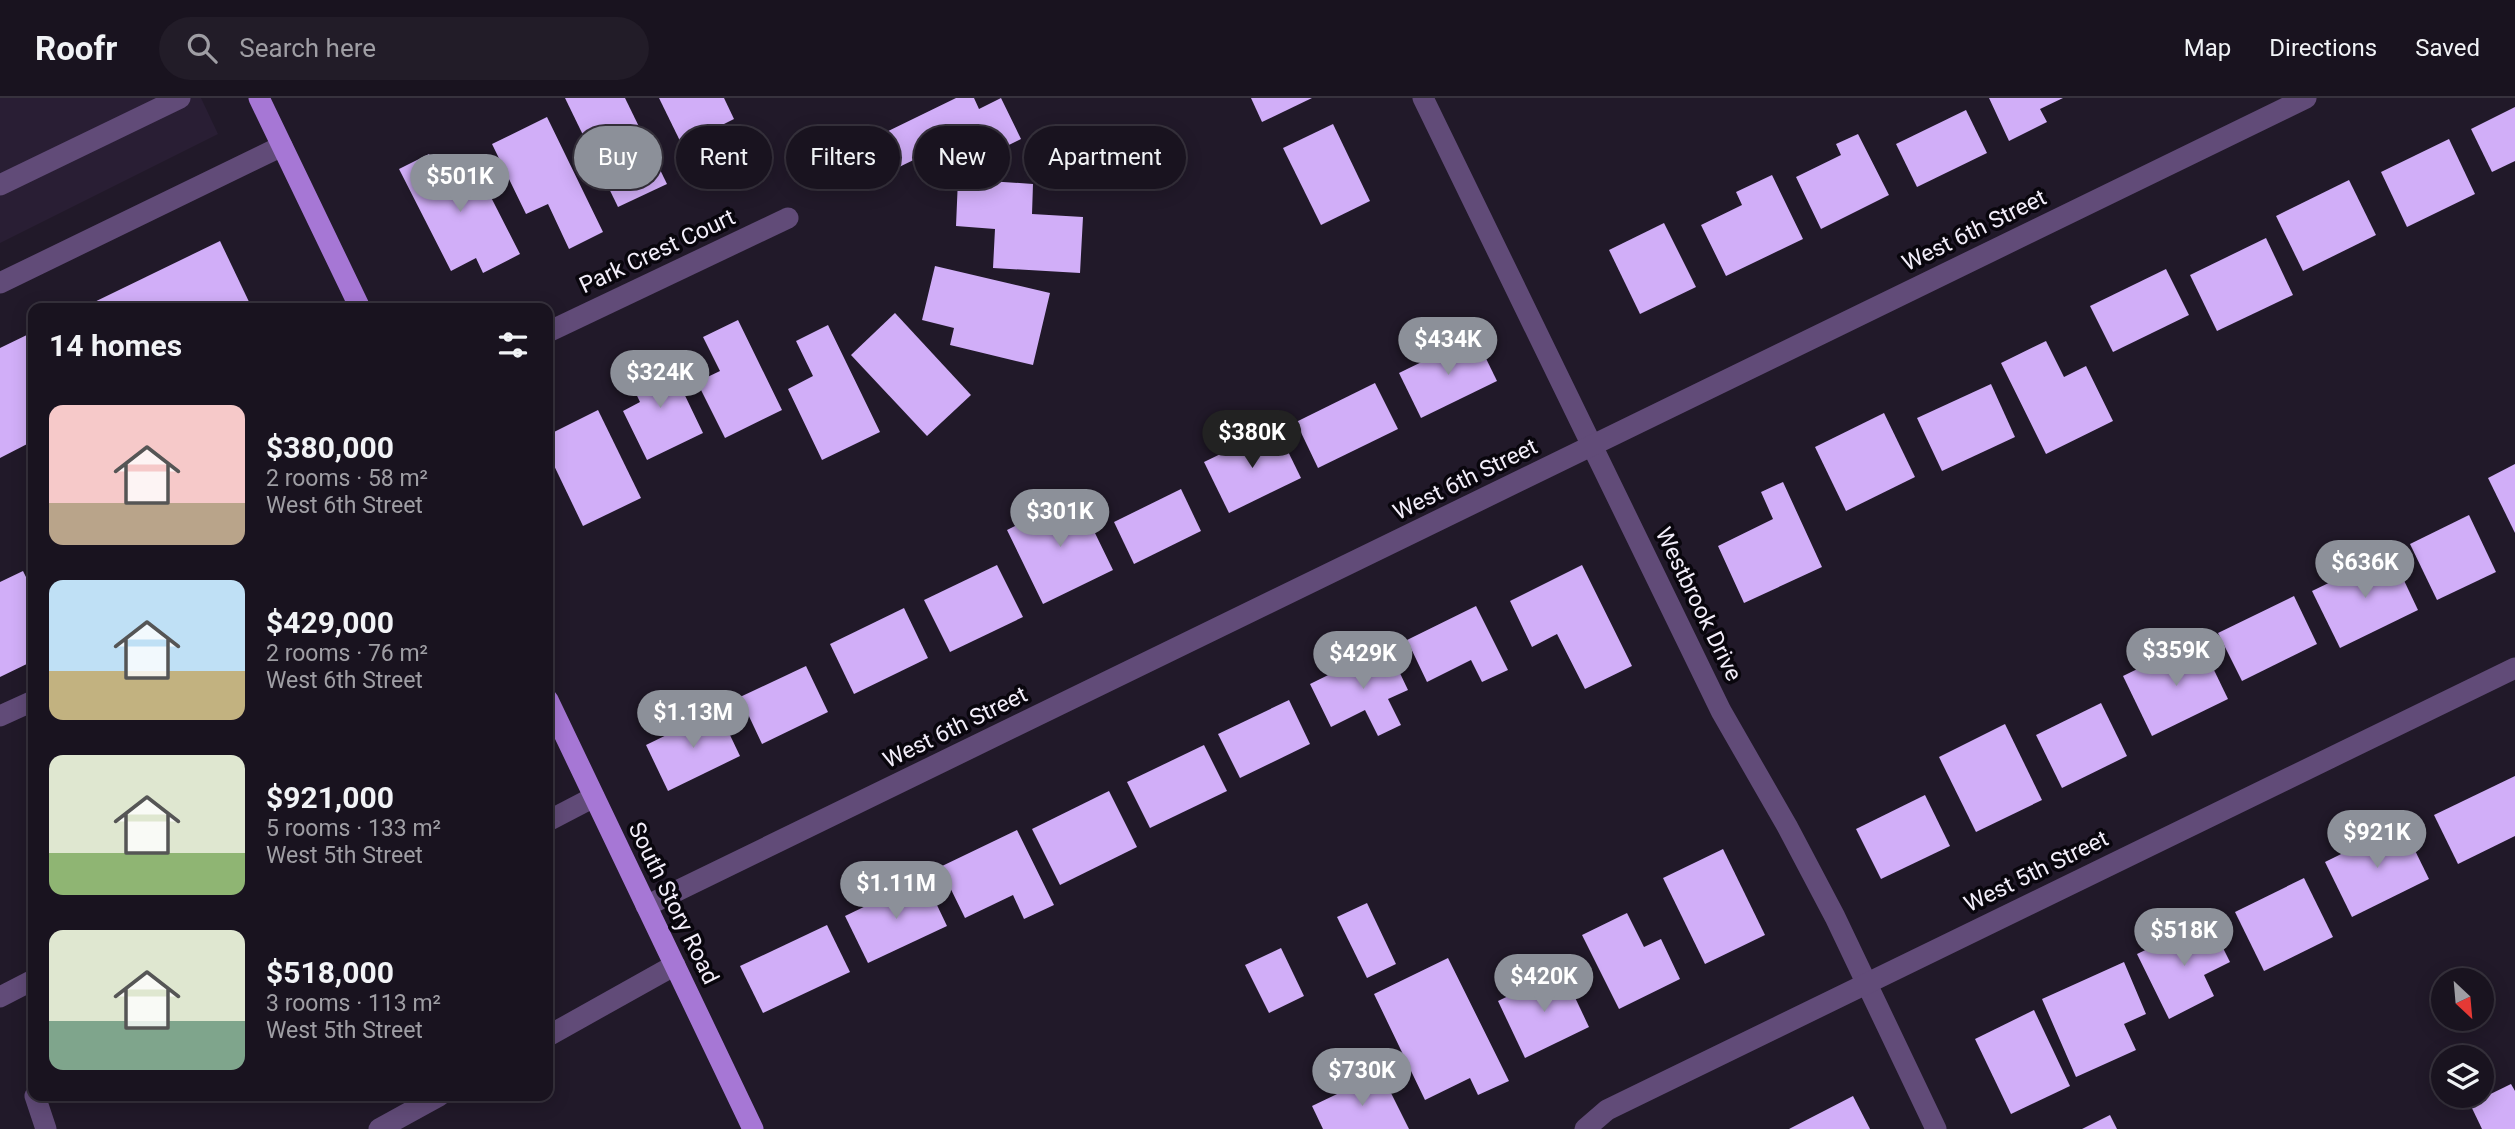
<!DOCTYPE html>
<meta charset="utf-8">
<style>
body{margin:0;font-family:Roboto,sans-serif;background:#221c28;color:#f1f3f6;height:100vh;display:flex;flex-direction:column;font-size:26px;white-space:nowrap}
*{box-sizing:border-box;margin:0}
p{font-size:23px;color:#9f9ea4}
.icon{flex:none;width:38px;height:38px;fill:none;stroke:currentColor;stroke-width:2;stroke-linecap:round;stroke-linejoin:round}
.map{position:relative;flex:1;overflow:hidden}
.panel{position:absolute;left:28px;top:205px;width:525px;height:798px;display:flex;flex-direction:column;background:#19131f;border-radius:14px;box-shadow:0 4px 18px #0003,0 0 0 2px #37323d}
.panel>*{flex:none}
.top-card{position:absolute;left:574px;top:28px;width:665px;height:63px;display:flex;gap:14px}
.needle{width:46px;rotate:154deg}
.buttons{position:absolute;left:2431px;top:870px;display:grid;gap:14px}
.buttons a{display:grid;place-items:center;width:63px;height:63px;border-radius:50%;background:#19131f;box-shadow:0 4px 18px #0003,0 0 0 2px #37323d;font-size:35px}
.price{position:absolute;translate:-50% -60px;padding:0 16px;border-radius:24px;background:#8c9099;color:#fff;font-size:23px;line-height:46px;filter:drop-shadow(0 2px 4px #0008)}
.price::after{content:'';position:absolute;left:50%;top:42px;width:21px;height:16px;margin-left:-10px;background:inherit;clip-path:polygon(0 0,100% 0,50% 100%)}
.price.selected{background:#222;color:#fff}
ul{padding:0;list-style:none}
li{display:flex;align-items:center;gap:21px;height:175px;padding:0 21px}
li span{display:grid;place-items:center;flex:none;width:196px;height:140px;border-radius:14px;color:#555}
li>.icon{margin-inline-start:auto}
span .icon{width:84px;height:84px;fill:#fffc;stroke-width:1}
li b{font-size:30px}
h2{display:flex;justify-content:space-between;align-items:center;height:84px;padding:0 21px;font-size:30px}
.pill{padding:0 24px;border-radius:32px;background:#19131f;box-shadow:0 4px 18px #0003,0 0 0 2px #37323d;font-size:24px;line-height:63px}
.pill.selected{background:#8c9099;color:#fff}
header{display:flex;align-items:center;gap:42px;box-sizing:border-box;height:98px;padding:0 35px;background:#19131f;border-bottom:2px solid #37323d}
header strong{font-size:33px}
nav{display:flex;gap:38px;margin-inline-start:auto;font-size:24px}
.search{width:490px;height:63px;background:#221c28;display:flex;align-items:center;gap:18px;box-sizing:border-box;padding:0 24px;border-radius:38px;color:#9f9ea4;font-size:26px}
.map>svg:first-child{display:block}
.built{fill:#291e34}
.building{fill:#d1aef8}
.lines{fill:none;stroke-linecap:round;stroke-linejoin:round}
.minor{stroke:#614b78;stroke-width:21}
.major{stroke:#a677d5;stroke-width:21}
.labels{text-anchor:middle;stroke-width:7;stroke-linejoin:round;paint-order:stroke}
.street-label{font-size:23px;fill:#f3eefa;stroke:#09060d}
</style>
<header>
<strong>Roofr</strong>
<div class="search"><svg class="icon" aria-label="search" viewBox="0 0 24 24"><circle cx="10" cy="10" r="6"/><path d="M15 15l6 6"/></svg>Search here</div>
<nav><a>Map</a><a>Directions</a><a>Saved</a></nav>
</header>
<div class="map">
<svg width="2515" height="1031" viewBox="0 0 2515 1031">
<rect width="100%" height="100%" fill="#211929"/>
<polygon class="built" points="0,0 201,0 218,36 0,145"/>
<g class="building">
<polygon points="565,0 625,0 667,86 618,109"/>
<polygon points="659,0 724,0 734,21 682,47"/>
<polygon points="956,0 974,0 979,11 1001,0 1021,41 942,80 930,54 895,71 878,38"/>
<polygon points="1251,0 1312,0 1262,24"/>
<polygon points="1989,0 2063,0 2040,11 2047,24 2009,43"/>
<polygon points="2515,9 2515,63 2492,74 2471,31"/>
<polygon points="1966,12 1987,55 1917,89 1896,46"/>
<polygon points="547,19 603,134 569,151 548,106 526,116 492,46"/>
<polygon points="1333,26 1370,103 1321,127 1283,50"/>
<polygon points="1858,36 1889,97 1821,131 1796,79 1841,57 1836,46"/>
<polygon points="2449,41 2475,96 2407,129 2381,74"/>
<polygon points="429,56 441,78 472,62 520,156 483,175 476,160 451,173 399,71"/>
<polygon points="1772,77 1803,141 1726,178 1701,127 1742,107 1736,94"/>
<polygon points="958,81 1033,86 1032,116 1083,119 1080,175 993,170 995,131 956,128"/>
<polygon points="2349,82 2376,137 2303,173 2276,118"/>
<polygon points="1664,125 1696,189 1640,216 1609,152"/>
<polygon points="2266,140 2293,197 2217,233 2190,177"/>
<polygon points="220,143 252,210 82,210"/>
<polygon points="935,168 1050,195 1033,267 950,247 954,230 922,222"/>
<polygon points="2166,171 2189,217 2113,254 2090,208"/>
<polygon points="895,215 971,297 927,338 851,257"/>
<polygon points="738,222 782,312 725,340 697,284 720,273 703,239"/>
<polygon points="828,227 880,334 822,362 788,291 813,278 796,243"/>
<polygon points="33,234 33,343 0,360 0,250"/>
<polygon points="1475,238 1497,283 1421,320 1399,275"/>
<polygon points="2046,243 2064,279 2086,268 2113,323 2046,356 2001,265"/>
<polygon points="666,258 703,335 647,362 623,313 640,304 627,277"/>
<polygon points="1375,285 1398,331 1318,370 1296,324"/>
<polygon points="1991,286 2015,339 1942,373 1917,320"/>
<polygon points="598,312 641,400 583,428 548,355 548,337"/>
<polygon points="1884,315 1915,379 1846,413 1815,349"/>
<polygon points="1276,329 1301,380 1229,415 1204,364"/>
<polygon points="2515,366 2515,435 2488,380"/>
<polygon points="1783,384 1822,469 1744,505 1718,448 1773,421 1761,394"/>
<polygon points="1181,391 1201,433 1134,466 1114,424"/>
<polygon points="1075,394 1113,472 1043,506 1007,432 1041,415 1039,411"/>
<polygon points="2469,417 2496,474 2437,502 2410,446"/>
<polygon points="2391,455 2418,512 2340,550 2312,493"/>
<polygon points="997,467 1023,519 950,554 924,502"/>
<polygon points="1582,467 1632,568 1585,591 1557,536 1532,549 1510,503"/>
<polygon points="23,473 30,487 33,485 33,563 0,579 0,484"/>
<polygon points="2294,498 2317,546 2242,583 2218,535"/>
<polygon points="1476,508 1508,572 1482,584 1471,562 1427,584 1407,542"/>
<polygon points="904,510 928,560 854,596 830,546"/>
<polygon points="2199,541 2228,601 2152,638 2123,578"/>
<polygon points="1387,548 1408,592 1388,601 1401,627 1378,638 1365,612 1331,629 1310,586"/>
<polygon points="806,568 828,614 762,646 740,599"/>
<polygon points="1289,602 1310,646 1240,680 1218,636"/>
<polygon points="2101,605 2127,658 2062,690 2036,637"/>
<polygon points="718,612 740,658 668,693 646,647"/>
<polygon points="2005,626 2042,702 1976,734 1939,659"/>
<polygon points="1204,647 1227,693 1150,730 1127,684"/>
<polygon points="2515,678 2515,738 2458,766 2434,717"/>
<polygon points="1109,693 1137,749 1060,787 1032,731"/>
<polygon points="1925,697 1950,748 1881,781 1856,731"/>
<polygon points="2402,726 2429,781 2352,819 2325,764"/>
<polygon points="1017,732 1054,807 1024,821 1013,797 965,820 940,769"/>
<polygon points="1723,751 1765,837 1705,866 1663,780"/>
<polygon points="924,780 947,828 868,865 845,818"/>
<polygon points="2304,780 2333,839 2264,873 2235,814"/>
<polygon points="1367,805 1396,866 1367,880 1337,819"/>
<polygon points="1627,815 1644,849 1661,841 1680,881 1619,911 1582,837"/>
<polygon points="2209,822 2230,864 2204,877 2214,898 2169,921 2137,856"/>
<polygon points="827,827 850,874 763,915 740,868"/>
<polygon points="1281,850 1304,898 1269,915 1245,867"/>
<polygon points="1448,860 1509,983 1478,997 1470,980 1425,1002 1374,896"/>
<polygon points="2124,864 2146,916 2124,926 2136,952 2076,979 2042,901"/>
<polygon points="1562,872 1589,929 1525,960 1498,903"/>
<polygon points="2034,912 2070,988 2011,1016 1975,941"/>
<polygon points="1381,975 1409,1031 1323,1031 1312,1008"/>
<polygon points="2511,986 2515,993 2515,1031 2482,1031 2470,1006"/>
<polygon points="1853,998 1870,1031 1789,1031"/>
<polygon points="2110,1017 2117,1031 2082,1031"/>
</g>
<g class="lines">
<g class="minor">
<polyline points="1423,0 1721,613 1787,728 1835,819 1936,1031"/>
<polyline points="0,87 180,0"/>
<polyline points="0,185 282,48"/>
<polyline points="548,234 788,120"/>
<polyline points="0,618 33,603"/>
<polyline points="548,723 594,699"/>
<polyline points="646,808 2306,0"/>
<polyline points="0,899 33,882"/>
<polyline points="548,938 675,867"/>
<polyline points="35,998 46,1031"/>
<polyline points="379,1031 439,998"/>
<polyline points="1585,1031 1607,1012 2515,570"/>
</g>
<g class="major">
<polyline points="259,0 360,210"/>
<polyline points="548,602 753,1031"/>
</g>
</g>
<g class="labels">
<g class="street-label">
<text transform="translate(1974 132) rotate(-26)" y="8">West 6th Street</text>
<text transform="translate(657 153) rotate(-25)" y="8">Park Crest Court</text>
<text transform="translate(1465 381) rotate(-26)" y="8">West 6th Street</text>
<text transform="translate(1699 506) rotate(64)" y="8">Westbrook Drive</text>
<text transform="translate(955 629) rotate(-26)" y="8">West 6th Street</text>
<text transform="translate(2036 773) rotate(-26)" y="8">West 5th Street</text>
<text transform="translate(674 805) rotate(64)" y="8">South Story Road</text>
</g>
</g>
</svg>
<div class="buttons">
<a><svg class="needle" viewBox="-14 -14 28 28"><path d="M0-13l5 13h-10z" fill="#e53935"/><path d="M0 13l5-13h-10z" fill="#9f9ea4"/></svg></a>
<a><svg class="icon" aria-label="layers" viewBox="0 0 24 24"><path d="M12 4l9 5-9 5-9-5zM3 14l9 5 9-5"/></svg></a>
</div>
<b class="price" style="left:460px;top:116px">$501K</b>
<b class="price" style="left:1448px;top:279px">$434K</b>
<b class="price" style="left:660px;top:312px">$324K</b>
<b class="price selected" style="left:1252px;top:372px">$380K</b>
<b class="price" style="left:1060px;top:451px">$301K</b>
<b class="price" style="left:2365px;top:502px">$636K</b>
<b class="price" style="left:2176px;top:590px">$359K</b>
<b class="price" style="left:1363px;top:593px">$429K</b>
<b class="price" style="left:693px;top:652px">$1.13M</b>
<b class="price" style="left:2377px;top:772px">$921K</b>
<b class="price" style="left:896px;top:823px">$1.11M</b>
<b class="price" style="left:2184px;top:870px">$518K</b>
<b class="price" style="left:1544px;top:916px">$420K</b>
<b class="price" style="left:1362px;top:1010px">$730K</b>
<div class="top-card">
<a class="pill selected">Buy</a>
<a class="pill">Rent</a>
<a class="pill">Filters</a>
<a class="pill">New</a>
<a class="pill">Apartment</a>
</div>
<section class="panel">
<h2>14 homes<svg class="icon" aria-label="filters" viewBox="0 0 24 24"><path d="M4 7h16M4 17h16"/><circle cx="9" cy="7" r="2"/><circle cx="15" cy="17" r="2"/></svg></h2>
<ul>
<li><span style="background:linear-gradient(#f6c9c9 70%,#b9a48a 0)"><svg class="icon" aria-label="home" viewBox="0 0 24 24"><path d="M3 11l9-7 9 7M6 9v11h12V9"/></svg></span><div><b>$380,000</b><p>2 rooms · 58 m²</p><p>West 6th Street</p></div></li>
<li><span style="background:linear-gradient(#bfe0f5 65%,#c2b280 0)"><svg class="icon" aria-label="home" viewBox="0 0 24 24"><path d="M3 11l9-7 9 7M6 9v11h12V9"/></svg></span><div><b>$429,000</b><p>2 rooms · 76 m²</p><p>West 6th Street</p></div></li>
<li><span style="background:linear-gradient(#dfe7d0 70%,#8fb573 0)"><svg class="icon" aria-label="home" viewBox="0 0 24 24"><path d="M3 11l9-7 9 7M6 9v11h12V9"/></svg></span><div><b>$921,000</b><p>5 rooms · 133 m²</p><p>West 5th Street</p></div></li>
<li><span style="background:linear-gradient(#dfe7d0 65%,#7fa58c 0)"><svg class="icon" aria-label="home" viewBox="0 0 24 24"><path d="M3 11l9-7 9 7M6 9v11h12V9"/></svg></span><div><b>$518,000</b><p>3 rooms · 113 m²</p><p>West 5th Street</p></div></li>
</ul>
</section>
</div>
